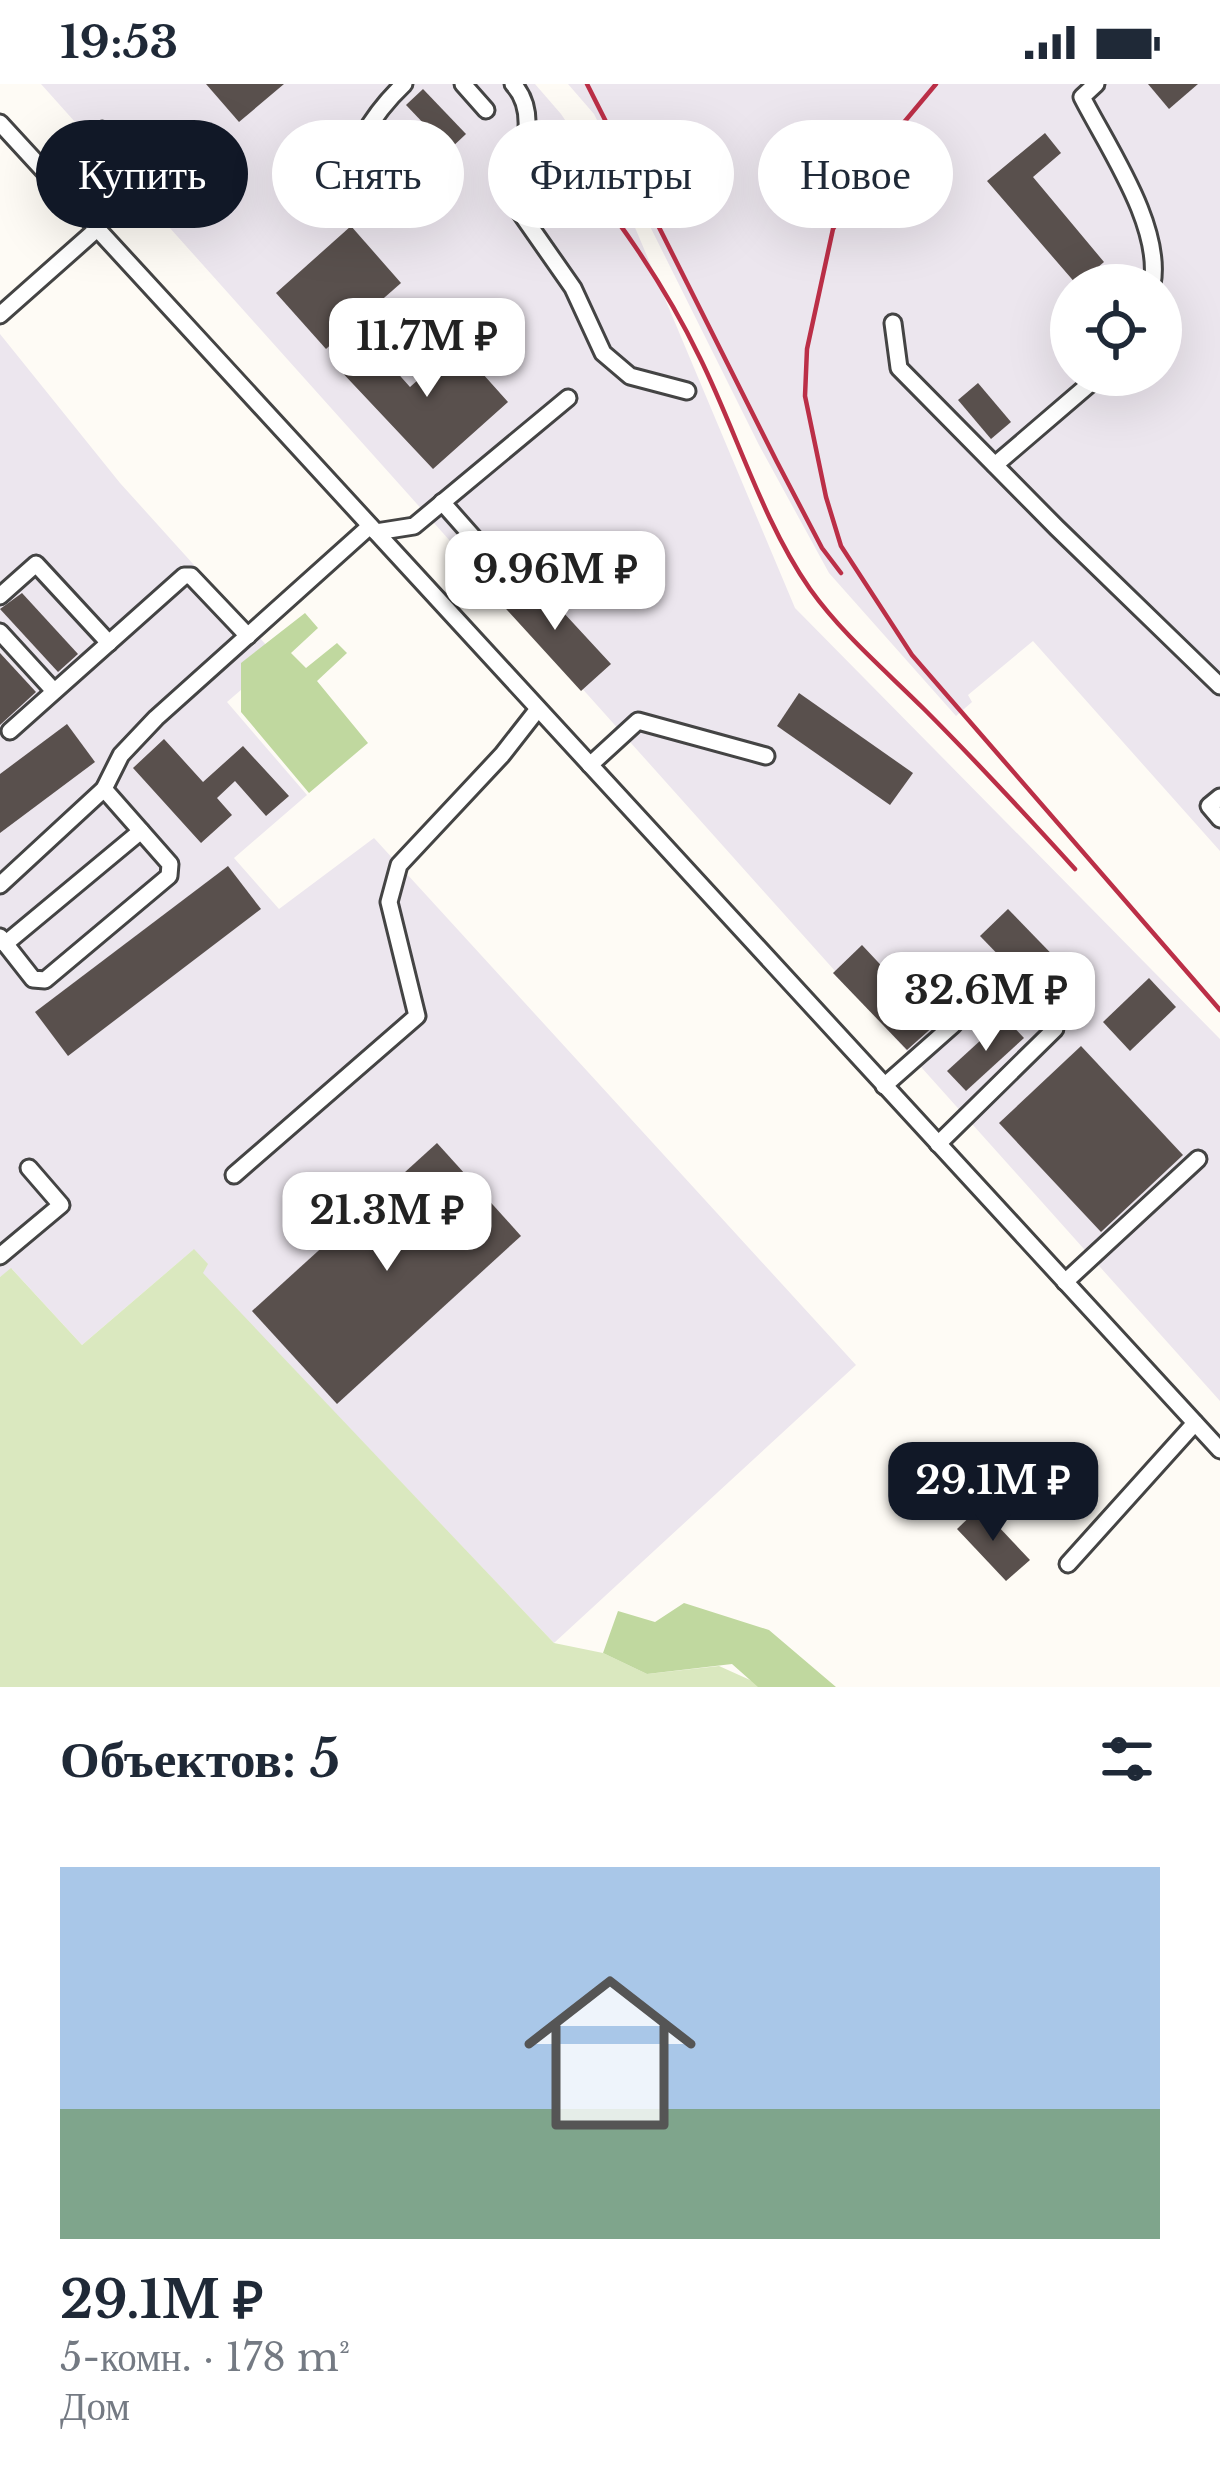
<!DOCTYPE html>
<html lang="ru">
<meta charset="utf-8">
<style>
body{margin:0;font-family:"Libre Baskerville",serif;background:#f6f6f7;color:#1f2937;height:100vh;display:flex;flex-direction:column;font-size:45px;white-space:nowrap}
*{box-sizing:border-box;margin:0}
p{font-size:39px;color:#747a83}
.icon{flex:none;width:66px;height:66px;fill:none;stroke:currentColor;stroke-width:2;stroke-linecap:round;stroke-linejoin:round}
.map{position:relative;height:1603px;overflow:hidden}
.details{display:flex;flex-direction:column;background:#fff;flex:1}
.details>*{flex:none}
.hud{position:absolute;left:36px;top:36px;width:1149px;height:108px;display:flex;gap:24px}
.buttons{position:absolute;left:1050px;top:180px;display:grid;gap:24px}
.buttons a{display:grid;place-items:center;width:132px;height:132px;border-radius:50%;background:#fff;box-shadow:0 12px 48px #0002;font-size:60px}
.price{position:absolute;translate:-50% -102px;padding:0 27px;border-radius:24px;background:#fff;color:#222;font-size:39px;line-height:78px;filter:drop-shadow(0 3px 6px #0008)}
.price::after{content:'';position:absolute;left:50%;top:72px;width:36px;height:27px;margin-left:-18px;background:inherit;clip-path:polygon(0 0,100% 0,50% 100%)}
.price.active{background:#111827;color:#fff}
ul{padding:0;list-style:none}
li{display:grid;align-content:center;gap:24px;height:636px;padding:0 60px}
li+li{border-top:3px solid #e0e1e3}
li span{display:grid;place-items:center;height:372px;border-radius:0px;color:#555}
li>.icon{margin-inline-start:auto}
span .icon{width:216px;height:216px;fill:#fffc;stroke-width:1}
li b{font-size:51px}
h2{display:flex;justify-content:space-between;align-items:center;height:144px;padding:0 60px;font-size:51px}
.chip{padding:0 42px;border-radius:54px;background:#fff;box-shadow:0 12px 48px #0002;font-size:42px;line-height:108px}
.chip.active{background:#111827;color:#fff}
.status{display:flex;justify-content:space-between;align-items:center;height:84px;padding:0 60px;background:#fff;direction:ltr}
.status svg{height:33px;fill:currentColor}
.map>svg:first-child{display:block}
.industrial{fill:#ece6ee;fill-rule:evenodd}
.green{fill:#dae8bf}
.forest{fill:#c0d89f}
.building{fill:#59504d}
.lines{fill:none;stroke-linecap:round;stroke-linejoin:round}
.minor-casing{stroke:#444;stroke-width:21}
.minor{stroke:#fff;stroke-width:15}
.rail{stroke:#bb2f47;stroke-width:4.5}
</style>
<div class="status"><b>19:53</b><svg viewBox="0 0 49 12"><path d="M0 12V9h3v3zM5 12V6h3v6zM10 12V3h3v9zM15 12V0h3v12zM26 1h20v11H26zM47 4h2v5h-2z"/></svg></div>
<div class="map">
<svg width="1220" height="1603" viewBox="0 0 1220 1603">
<rect width="100%" height="100%" fill="#fefbf5"/>
<g class="industrial">
<polygon points="41,0 535,0 561,30 631,134 795,524 1220,955 1220,1317"/>
<path d="M568,0H1220V767L1033,557L968,611L972,618L956,632L829,489L759,361L594,30ZM1071,201H1161V291H1071Z"/>
<polygon points="0,250 120,399 278,574 227,618 307,711 234,774 279,825 374,754 856,1281 554,1559 202,1189 193,1166 82,1261 12,1185 0,1193"/>
</g>
<polygon class="green" points="194,1165 208,1180 203,1189 554,1559 603,1569 647,1590 719,1582 759,1600 758,1603 0,1603 0,1193 11,1184 82,1261"/>
<g class="forest">
<polygon points="305,529 318,544 291,569 306,584 337,559 347,569 317,597 368,659 309,709 241,628 241,579"/>
<polygon points="684,1519 769,1546 836,1603 758,1603 732,1580 647,1590 603,1569 618,1527 655,1538"/>
</g>
<g class="building">
<polygon points="206,0 284,0 239,38"/>
<polygon points="1148,0 1198,0 1169,25"/>
<polygon points="423,5 466,50 449,66 406,21"/>
<polygon points="1045,49 1061,69 1033,93 1104,178 1077,201 987,97"/>
<polygon points="351,142 401,199 326,265 276,209"/>
<polygon points="368,256 410,303 457,261 508,318 433,385 337,283"/>
<polygon points="978,299 1011,338 991,355 958,316"/>
<polygon points="526,488 611,580 581,607 497,515 506,507 520,504"/>
<polygon points="22,509 78,570 58,588 0,525"/>
<polygon points="0,569 36,608 0,641"/>
<polygon points="799,609 913,689 890,721 777,642"/>
<polygon points="67,640 95,678 0,749 0,690"/>
<polygon points="164,655 203,698 243,662 289,712 266,732 235,697 217,714 232,731 201,759 133,684"/>
<polygon points="228,782 261,825 68,972 35,928"/>
<polygon points="1008,825 1071,890 1043,917 980,852"/>
<polygon points="862,861 936,940 907,966 833,889"/>
<polygon points="1149,894 1176,923 1130,967 1103,938"/>
<polygon points="1005,934 1024,954 966,1007 947,987"/>
<polygon points="1081,962 1183,1071 1101,1148 999,1039"/>
<polygon points="437,1059 521,1152 337,1320 252,1227"/>
<polygon points="980,1423 1030,1476 1006,1497 957,1445"/>
</g>
<g class="lines">
<g class="minor-casing">
<g id="minor">
<polyline points="463,0 486,26"/>
<path d="M513,0C541,30 521,78 508,111L573,204L603,269L630,292L687,307"/>
<path d="M1096,0L1082,13C1108,64 1163,143 1152,201"/>
<polyline points="0,39 1220,1366"/>
<polyline points="50,93 102,46"/>
<path d="M335,116C354,68 366,36 404,0"/>
<polyline points="0,231 97,145"/>
<polyline points="893,239 899,284 1057,444 1220,602"/>
<polyline points="995,381 1100,291"/>
<polyline points="442,418 511,496"/>
<polyline points="376,448 414,442 568,314"/>
<polyline points="0,512 36,480 109,559"/>
<polyline points="0,548 54,607"/>
<polyline points="10,647 184,492 191,492 248,552"/>
<polyline points="590,681 638,637 766,672"/>
<polyline points="1220,713 1209,722 1220,735"/>
<polyline points="0,801 104,705 121,671 156,634 370,442"/>
<polyline points="0,853 33,895 45,896 169,792 170,780 104,705"/>
<polyline points="5,860 141,747"/>
<polyline points="884,1002 953,941"/>
<polyline points="938,1060 1055,945"/>
<polyline points="234,1091 417,932 389,818 399,781 502,671 538,625"/>
<polyline points="0,1172 61,1121 29,1084"/>
<polyline points="1065,1198 1198,1075"/>
<polyline points="1068,1480 1195,1339"/>
</g>
</g>
<use href="#minor" class="minor"/>
<g class="rail">
<polyline points="587,0 777,378 822,464 841,489"/>
<polyline points="936,0 875,73 833,145 807,265 805,312 826,413 841,462 912,571 1220,926"/>
<path d="M559,61C613,128 662,195 700,274C737,349 762,436 810,505C842,550 886,587 924,625C976,677 1026,731 1075,785"/>
</g>
</g>
</svg>
<div class="buttons">
<a><svg class="icon" aria-label="locate" viewBox="0 0 24 24"><circle cx="12" cy="12" r="6"/><path d="M12 2v4M12 18v4M2 12h4M18 12h4"/></svg></a>
</div>
<b class="price" style="left:427px;top:316px">11.7M ₽</b>
<b class="price" style="left:555px;top:549px">9.96M ₽</b>
<b class="price" style="left:986px;top:970px">32.6M ₽</b>
<b class="price" style="left:387px;top:1190px">21.3M ₽</b>
<b class="price active" style="left:993px;top:1460px">29.1M ₽</b>
<div class="hud">
<a class="chip active">Купить</a>
<a class="chip">Снять</a>
<a class="chip">Фильтры</a>
<a class="chip">Новое</a>
</div>
</div>
<section class="details">
<h2>Объектов: 5<svg class="icon" aria-label="filters" viewBox="0 0 24 24"><path d="M4 7h16M4 17h16"/><circle cx="9" cy="7" r="2"/><circle cx="15" cy="17" r="2"/></svg></h2>
<ul>
<li><span style="background:linear-gradient(#a9c7e8 65%,#7fa58c 0)"><svg class="icon" aria-label="home" viewBox="0 0 24 24"><path d="M3 11l9-7 9 7M6 9v11h12V9"/></svg></span><div><b>29.1M ₽</b><p>5-комн. · 178 m²</p><p>Дом</p></div></li>
</ul>
</section>
